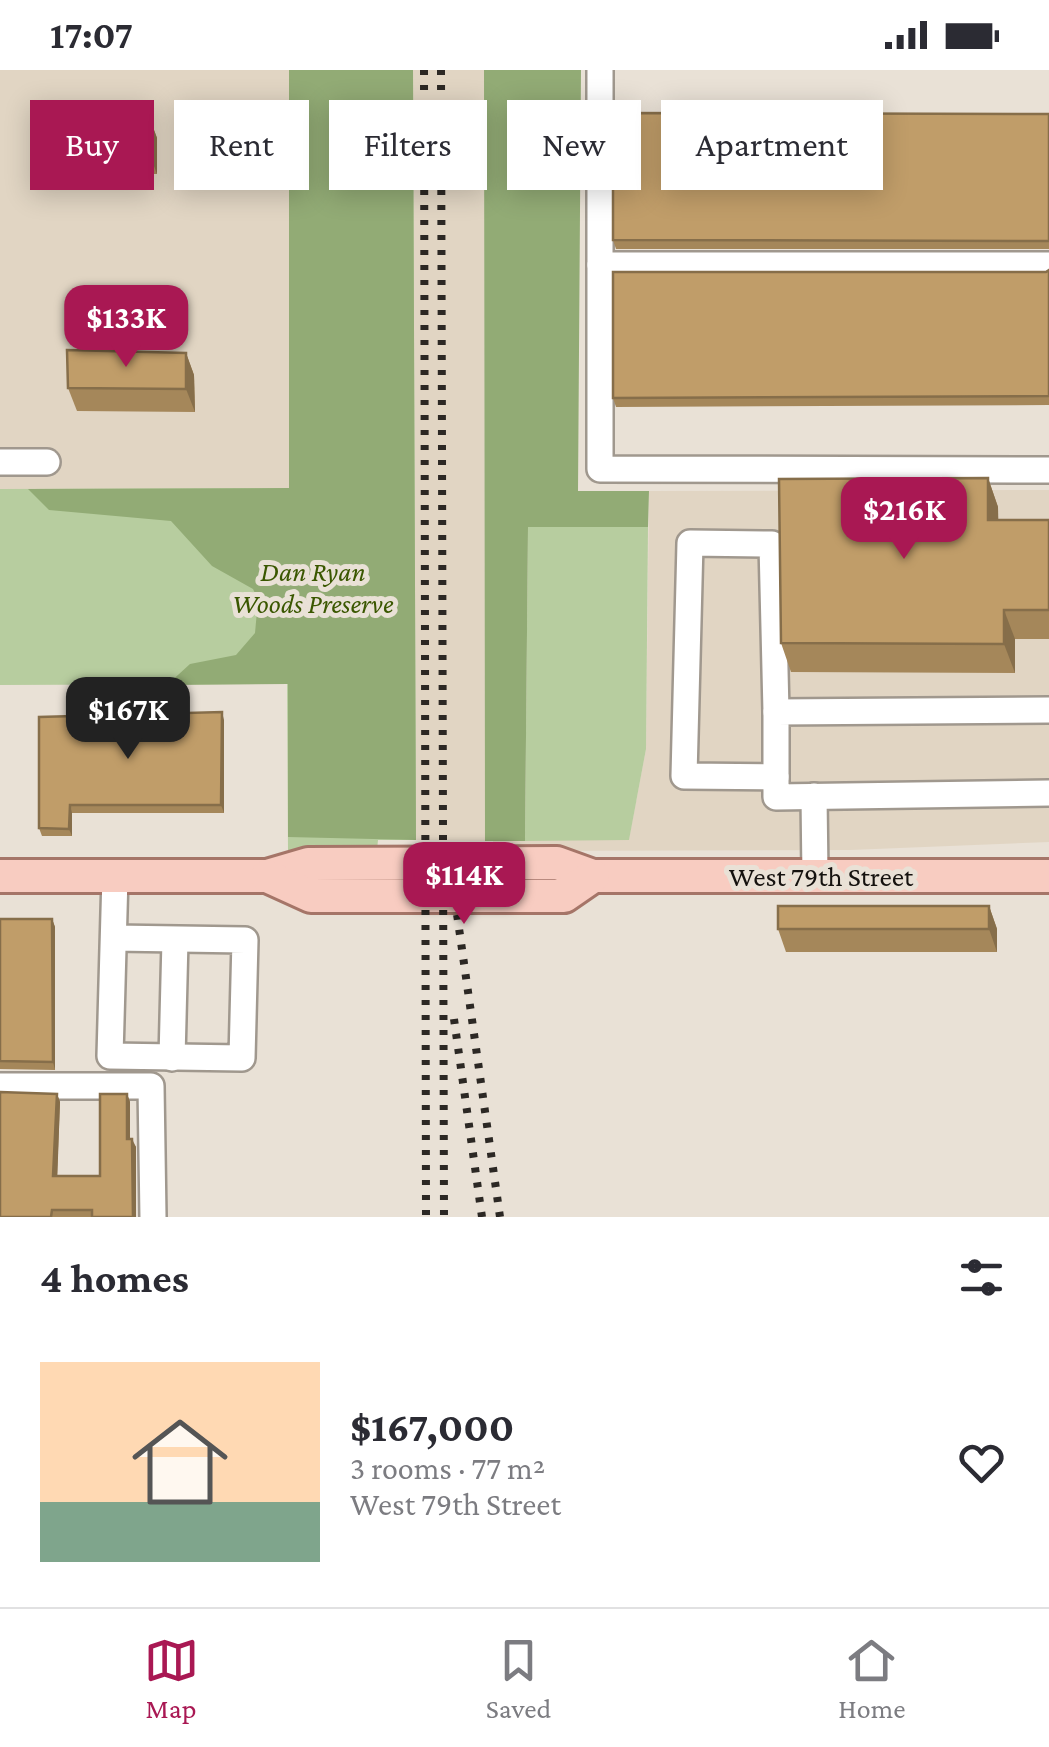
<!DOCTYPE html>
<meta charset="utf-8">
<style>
body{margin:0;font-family:"Crimson Pro",serif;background:#f2f2f3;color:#2b2b33;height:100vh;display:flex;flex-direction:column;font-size:38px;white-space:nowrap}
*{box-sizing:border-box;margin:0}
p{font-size:32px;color:#7c7c81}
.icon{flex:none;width:55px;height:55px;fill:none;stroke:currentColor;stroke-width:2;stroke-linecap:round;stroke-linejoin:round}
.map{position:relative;height:1147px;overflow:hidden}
.drawer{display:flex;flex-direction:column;background:#fff;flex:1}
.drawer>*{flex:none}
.banner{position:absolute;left:30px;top:30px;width:990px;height:90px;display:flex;gap:20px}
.price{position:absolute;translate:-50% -85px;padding:0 22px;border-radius:20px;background:#a91853;color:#fff;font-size:32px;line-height:65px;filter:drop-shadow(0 2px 5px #0008)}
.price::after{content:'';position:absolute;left:50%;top:60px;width:30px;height:22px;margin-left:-15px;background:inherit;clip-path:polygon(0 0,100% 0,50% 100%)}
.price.current{background:#222;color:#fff}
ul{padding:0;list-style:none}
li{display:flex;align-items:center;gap:30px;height:250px;padding:0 40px}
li+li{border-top:2px solid #e1e1e2}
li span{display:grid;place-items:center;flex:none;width:280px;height:200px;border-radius:0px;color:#555}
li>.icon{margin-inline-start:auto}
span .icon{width:120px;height:120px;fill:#fffc;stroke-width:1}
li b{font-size:42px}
h2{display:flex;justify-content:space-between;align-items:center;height:120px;padding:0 40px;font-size:42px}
.pill{padding:0 35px;border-radius:0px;background:#fff;box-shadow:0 5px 25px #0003;font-size:35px;line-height:90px}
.pill.current{background:#a91853;color:#fff}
.status{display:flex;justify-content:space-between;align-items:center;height:70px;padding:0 50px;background:#fff;direction:ltr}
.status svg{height:28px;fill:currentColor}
.menu{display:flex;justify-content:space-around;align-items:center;height:140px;border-top:2px solid #e1e1e2;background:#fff;font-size:28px;color:#7c7c81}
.menu a{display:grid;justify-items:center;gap:5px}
.menu .current{color:#a91853}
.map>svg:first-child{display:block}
.built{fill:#e1d5c3}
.green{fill:#b7cd9f}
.forest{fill:#92ab75}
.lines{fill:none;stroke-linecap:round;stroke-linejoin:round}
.minor-casing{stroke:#a0988e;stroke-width:30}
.major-casing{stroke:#a57568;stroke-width:38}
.minor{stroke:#fff;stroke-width:25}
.major{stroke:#f8ccc1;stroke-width:32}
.rail{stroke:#2c2824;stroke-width:8;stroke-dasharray:5 10;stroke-linecap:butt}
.wall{fill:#a5875a}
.shaded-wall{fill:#866e4a}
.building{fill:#c09d69;stroke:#866e4a;stroke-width:2.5}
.labels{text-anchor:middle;stroke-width:10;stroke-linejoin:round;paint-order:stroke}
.park-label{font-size:28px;font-style:italic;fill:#3a5700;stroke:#e9e1d6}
.street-label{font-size:28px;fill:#15120f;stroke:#e9e1d6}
</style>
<div class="status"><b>17:07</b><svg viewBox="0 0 49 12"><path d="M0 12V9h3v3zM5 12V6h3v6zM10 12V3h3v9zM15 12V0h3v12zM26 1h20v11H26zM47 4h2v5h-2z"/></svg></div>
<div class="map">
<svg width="1049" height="1147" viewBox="0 0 1049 1147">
<rect width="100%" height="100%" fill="#e9e1d6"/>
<g class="built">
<rect x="0" y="0" width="289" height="419"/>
<polygon points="413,0 484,0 485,771 416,770"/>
<polygon points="1049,420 1049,772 850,780 494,781 493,771 629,769 646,679 649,421"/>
</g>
<g class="green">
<polygon points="293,0 413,0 416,770 378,770 377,780 288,781 287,614 0,615 0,419 289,418"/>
<polygon points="528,456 648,457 646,679 629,770 525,771"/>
</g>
<g class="forest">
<polygon points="289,0 413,0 416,770 288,767 288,614 167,615 190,594 236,585 255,563 258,530 253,519 212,496 171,451 49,440 28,419 289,418"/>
<polygon points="484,0 581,0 578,421 649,421 648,457 528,457 525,771 485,771"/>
</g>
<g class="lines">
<g class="minor-casing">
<g id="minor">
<polyline points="600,0 600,399 1049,400"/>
<polyline points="600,195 1049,195"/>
<polyline points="0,392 47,392"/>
<polyline points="1049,640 776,642 776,727 1049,723"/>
<polyline points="776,707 684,706 690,473 772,474 776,642"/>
<polyline points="814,726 815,806"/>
<polyline points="114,868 245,870 242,988 110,986 115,806"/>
<polyline points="172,988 175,870"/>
<polyline points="0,1016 151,1016 153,1147"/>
</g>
</g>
<g class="major-casing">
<g id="major">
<polyline points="0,806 267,806 308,794 557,793 593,806 1049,806"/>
<polyline points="267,806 311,826 564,826 593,806"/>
</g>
</g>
<use href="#minor" class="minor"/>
<use href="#major" class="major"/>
<g class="rail">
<polyline points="424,0 426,1147"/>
<polyline points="441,0 444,1147"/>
<polyline points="455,830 500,1147"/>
<polyline points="454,949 482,1147"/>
</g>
</g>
<g class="wall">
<polygon points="1049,44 1049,179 616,179 613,170"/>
<polygon points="151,52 157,68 157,104 121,104 115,89"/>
<polygon points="1049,200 1049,335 616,337 613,328"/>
<polygon points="186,283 194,305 195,342 77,341 68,318"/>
<polygon points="988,408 998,437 998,450 1049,450 1049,569 1015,569 1015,603 791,602 781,573"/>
<polygon points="39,647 224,650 224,743 72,743 72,766 42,766 39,758"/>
<polygon points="989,836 997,859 997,882 786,882 778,859"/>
<polygon points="0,849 52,849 55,857 55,1000 0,999"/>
<polygon points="57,1024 60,1032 57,1106 100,1106 127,1024 130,1032 130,1069 136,1077 136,1147 0,1147"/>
</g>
<g class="shaded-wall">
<polygon points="151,52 157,68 157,104 151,88"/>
<polygon points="186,283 194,305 195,342 186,319"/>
<polygon points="988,408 998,437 999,479 988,450"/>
<polygon points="1004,540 1015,569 1015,603 1004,574"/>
<polygon points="222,642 224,650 224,743 221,735"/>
<polygon points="70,735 72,743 72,766 69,759"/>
<polygon points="989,836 997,859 997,882 989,859"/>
<polygon points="52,849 55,857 55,1000 53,992"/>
<polygon points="57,1024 60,1032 57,1115 53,1106"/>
<polygon points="127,1024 130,1032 130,1077 127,1069"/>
<polygon points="132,1069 136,1077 136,1147 133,1147"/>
</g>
<g class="building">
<polygon points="613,43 1049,44 1049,171 613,170"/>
<polygon points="116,52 151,52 151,88 115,89"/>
<polygon points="1049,200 1049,326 613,328 613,202 1046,202"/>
<polygon points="67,280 186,283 186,319 68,318"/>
<polygon points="988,408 988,450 1049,450 1049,540 1004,540 1004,574 781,573 779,409"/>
<polygon points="222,642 221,735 70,735 69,759 39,758 39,647"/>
<rect x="778" y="836" width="211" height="23"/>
<polygon points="0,849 52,849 53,992 0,991"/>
<polygon points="0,1022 57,1024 53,1106 100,1106 100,1024 127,1024 127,1069 132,1069 133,1147 92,1147 92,1140 52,1140 51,1147 0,1147"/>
</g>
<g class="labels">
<g class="park-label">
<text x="313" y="511">Dan Ryan<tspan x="313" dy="32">Woods Preserve</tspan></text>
</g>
<g class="street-label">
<text x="821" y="816">West 79th Street</text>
</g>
</g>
</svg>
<b class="price" style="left:126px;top:300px">$133K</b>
<b class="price" style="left:904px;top:492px">$216K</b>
<b class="price current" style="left:128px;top:692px">$167K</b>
<b class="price" style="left:464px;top:857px">$114K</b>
<div class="banner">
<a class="pill current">Buy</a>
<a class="pill">Rent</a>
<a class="pill">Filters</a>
<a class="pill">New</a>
<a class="pill">Apartment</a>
</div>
</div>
<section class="drawer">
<h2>4 homes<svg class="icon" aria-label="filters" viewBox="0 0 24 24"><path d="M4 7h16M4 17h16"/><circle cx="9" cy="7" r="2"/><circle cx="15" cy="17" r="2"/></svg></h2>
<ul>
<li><span style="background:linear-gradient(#ffd9b3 70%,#7fa58c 0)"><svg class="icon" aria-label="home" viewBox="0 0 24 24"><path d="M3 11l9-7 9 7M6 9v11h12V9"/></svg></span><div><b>$167,000</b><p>3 rooms · 77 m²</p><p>West 79th Street</p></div><svg class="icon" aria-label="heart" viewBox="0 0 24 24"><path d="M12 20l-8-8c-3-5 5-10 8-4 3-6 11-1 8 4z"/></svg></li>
</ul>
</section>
<nav class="menu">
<a class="current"><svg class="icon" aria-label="map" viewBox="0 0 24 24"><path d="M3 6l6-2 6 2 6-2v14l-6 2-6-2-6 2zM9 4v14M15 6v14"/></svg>Map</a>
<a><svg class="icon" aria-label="saved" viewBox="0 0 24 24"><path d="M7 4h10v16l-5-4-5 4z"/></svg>Saved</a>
<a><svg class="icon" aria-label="home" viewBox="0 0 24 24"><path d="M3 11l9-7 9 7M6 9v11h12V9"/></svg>Home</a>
</nav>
